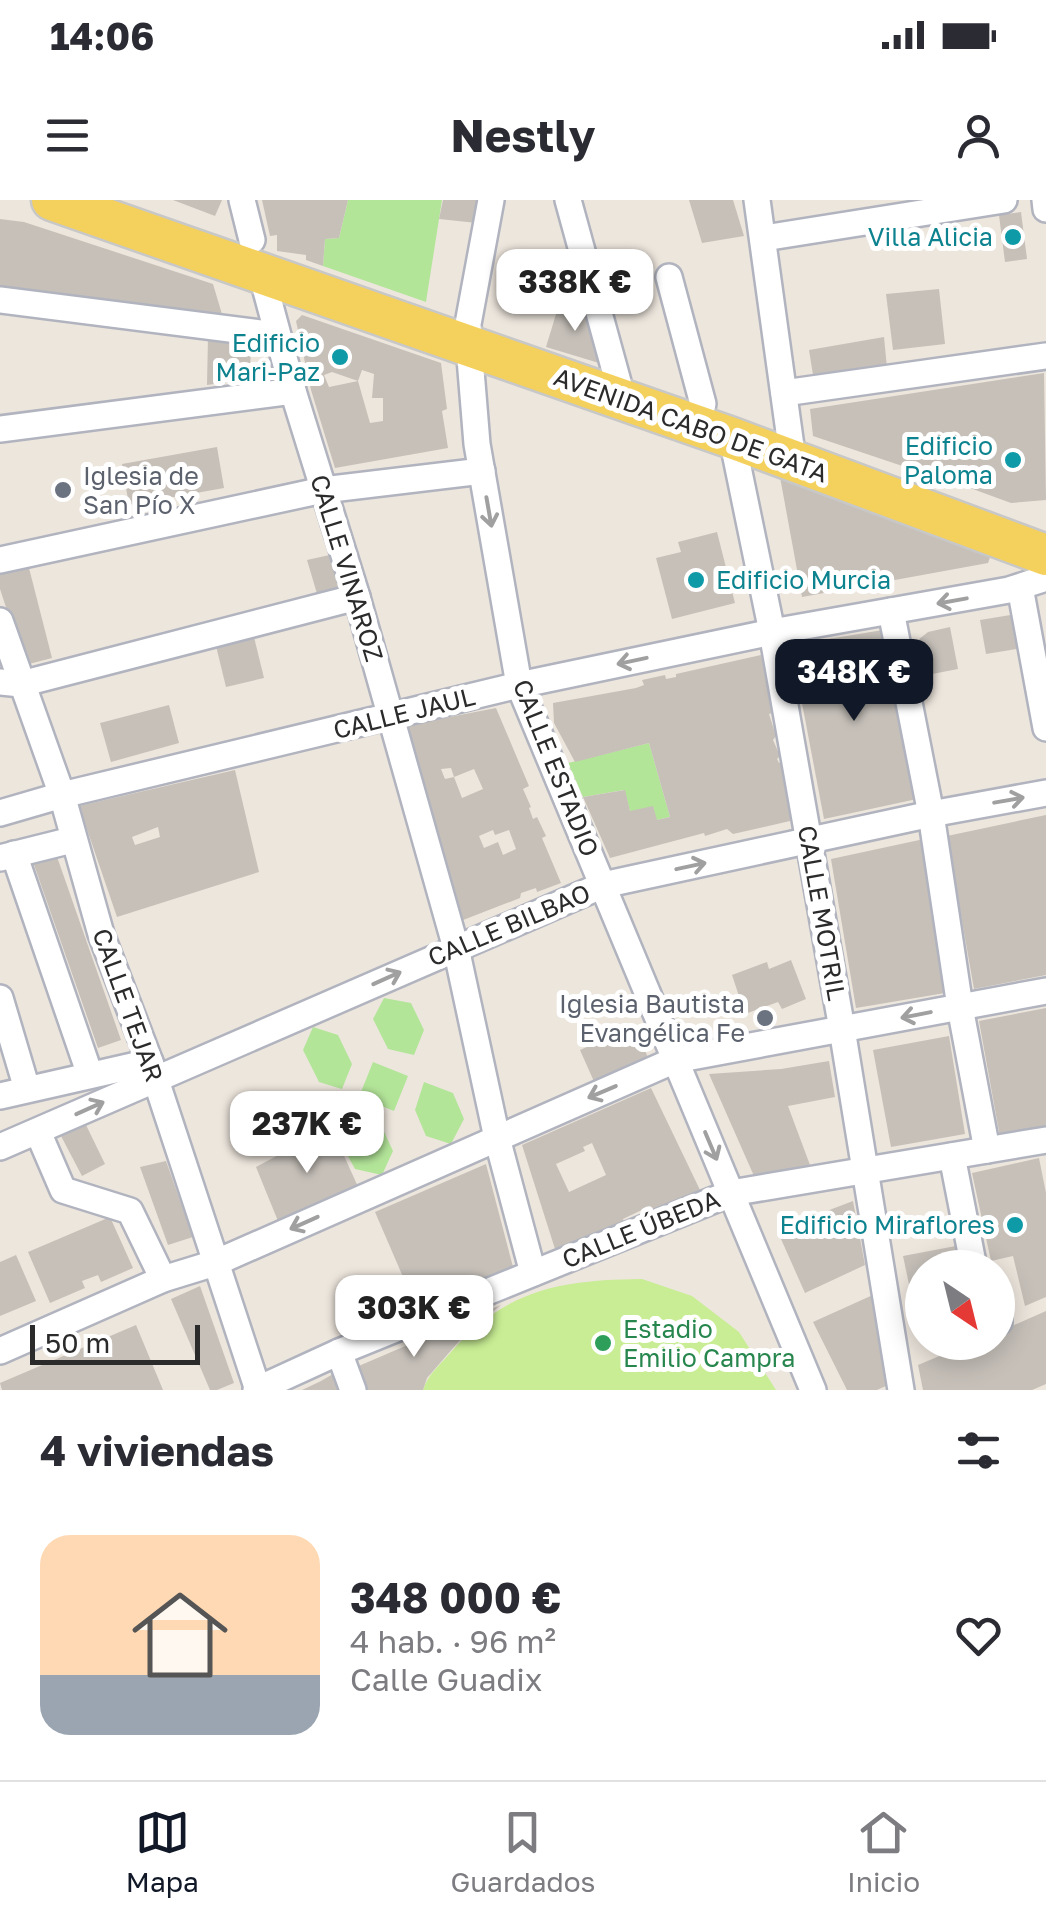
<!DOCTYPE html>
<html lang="es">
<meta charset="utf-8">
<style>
body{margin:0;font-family:"Golos Text",sans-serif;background:#f2f2f3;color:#2b2b33;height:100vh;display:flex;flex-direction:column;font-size:38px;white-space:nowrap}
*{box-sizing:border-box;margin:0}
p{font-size:32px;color:#7c7c81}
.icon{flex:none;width:55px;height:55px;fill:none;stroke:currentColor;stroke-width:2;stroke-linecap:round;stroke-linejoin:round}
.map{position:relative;height:1190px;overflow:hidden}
.details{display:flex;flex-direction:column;background:#fff;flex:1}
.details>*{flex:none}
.needle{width:65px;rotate:145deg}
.controls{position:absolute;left:905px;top:1050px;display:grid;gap:20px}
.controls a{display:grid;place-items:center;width:110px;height:110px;border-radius:50%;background:#fff;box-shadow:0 5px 25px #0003;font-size:50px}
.scale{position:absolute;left:30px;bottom:25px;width:170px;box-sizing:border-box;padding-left:10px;border:5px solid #2b2b2b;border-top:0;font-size:28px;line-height:35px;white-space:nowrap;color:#2b2b2b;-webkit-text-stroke:8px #fff;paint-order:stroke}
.price{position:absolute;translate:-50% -85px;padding:0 22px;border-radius:20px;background:#fff;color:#222;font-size:32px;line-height:65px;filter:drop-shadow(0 2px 5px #0008)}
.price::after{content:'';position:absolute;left:50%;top:60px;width:30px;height:22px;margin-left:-15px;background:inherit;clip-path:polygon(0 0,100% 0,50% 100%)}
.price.on{background:#111827;color:#fff}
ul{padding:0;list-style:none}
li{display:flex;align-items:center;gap:30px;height:250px;padding:0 40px}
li+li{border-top:2px solid #e1e1e2}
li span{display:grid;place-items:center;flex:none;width:280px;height:200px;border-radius:30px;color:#555}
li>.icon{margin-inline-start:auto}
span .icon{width:120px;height:120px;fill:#fffc;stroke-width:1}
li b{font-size:42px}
h2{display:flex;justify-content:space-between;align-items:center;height:120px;padding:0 40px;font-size:42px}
.status{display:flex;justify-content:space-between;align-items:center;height:70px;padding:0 50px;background:#fff;direction:ltr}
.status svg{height:28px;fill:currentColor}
header{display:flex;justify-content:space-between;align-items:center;height:130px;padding:0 40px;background:#fff;font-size:45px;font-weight:700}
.tabs{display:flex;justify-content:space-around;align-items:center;height:140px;border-top:2px solid #e1e1e2;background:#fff;font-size:28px;color:#7c7c81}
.tabs a{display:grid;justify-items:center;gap:5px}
.tabs .on{color:#111827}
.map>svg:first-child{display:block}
.green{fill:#b3e599}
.pitch{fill:#c8ed94}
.building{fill:#c6c0b9;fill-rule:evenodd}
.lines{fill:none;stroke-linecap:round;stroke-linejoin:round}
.street-casing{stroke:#b1b4bf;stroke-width:30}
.primary-casing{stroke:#c8c8c8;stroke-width:45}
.street{stroke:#fff;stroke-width:25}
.primary{stroke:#f4d05c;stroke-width:40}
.oneway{stroke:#a0a0a0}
.culture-dot{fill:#0f9aa8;stroke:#fff;stroke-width:4}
.worship-dot{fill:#6b7280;stroke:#fff;stroke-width:4}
.leisure-dot{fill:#2e9e5b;stroke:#fff;stroke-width:4}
.labels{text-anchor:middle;stroke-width:10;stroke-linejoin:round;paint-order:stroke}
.culture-label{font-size:25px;fill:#0d838f;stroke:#fff;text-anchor:end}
.street-label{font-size:25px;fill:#2b2b2b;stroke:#fff}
.worship-label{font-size:25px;fill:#5b616d;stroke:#fff;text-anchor:start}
.leisure-label{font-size:25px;fill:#27864d;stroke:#fff;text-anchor:start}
</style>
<div class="status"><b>14:06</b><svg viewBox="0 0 49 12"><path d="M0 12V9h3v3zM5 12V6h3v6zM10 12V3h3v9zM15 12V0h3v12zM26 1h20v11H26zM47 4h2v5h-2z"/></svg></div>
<header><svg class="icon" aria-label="menu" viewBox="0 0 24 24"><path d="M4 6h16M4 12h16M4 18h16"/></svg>Nestly<svg class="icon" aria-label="person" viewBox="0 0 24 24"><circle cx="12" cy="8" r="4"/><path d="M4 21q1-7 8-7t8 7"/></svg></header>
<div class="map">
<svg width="1046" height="1190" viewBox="0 0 1046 1190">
<rect width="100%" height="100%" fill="#ede6dd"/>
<g class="green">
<polygon points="348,0 442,0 426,102 323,66 325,39 339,38"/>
<polygon points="649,543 670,617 657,620 630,611 624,590 583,597 568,563"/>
<polygon points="384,798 411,803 424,830 414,855 388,849 373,819"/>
<polygon points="313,827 338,835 352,864 342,889 319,882 303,850"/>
<polygon points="373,862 408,876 394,911 359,897"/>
<polygon points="424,882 453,893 464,919 451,944 426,936 415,910"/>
<polygon points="354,916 379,921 393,951 382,975 355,969 341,943"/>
</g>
<path class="pitch" d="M642,1079L692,1096L739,1132L776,1190H423C428,1174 440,1165 451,1152C506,1089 561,1080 642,1079Z"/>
<g class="building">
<polygon points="173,0 222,0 215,16"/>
<polygon points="262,0 348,0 339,38 325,39 323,66 306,60 306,55 277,51 277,35 270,36"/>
<polygon points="443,0 481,0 477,23 439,19"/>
<polygon points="689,0 733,0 744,36 702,43"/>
<polygon points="1021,12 1027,59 1005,62 999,15"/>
<polygon points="0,19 24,22 213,84 224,121 0,90"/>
<polygon points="939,89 945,144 893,150 886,94"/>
<polygon points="560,101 592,113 603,160 599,163 546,147"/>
<path d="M302,115L441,163L447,209L442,211L448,248L335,268L311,190L296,121ZM362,170L374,174L372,198H383V221L370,223L358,181ZM332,172L358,181L329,187L324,175Z"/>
<polygon points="208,137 244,138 251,149 250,170 243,180 207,185"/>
<polygon points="884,137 887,168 814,181 809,150"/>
<polygon points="1044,173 1046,300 1011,303 970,288 971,285 966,284 965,287 953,283 955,279 949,277 947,281 813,236 810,209"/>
<polygon points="217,247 224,288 129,305 122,264"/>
<polygon points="780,277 902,324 992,352 988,363 802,397"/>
<polygon points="717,332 735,403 672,419 656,358 681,352 678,342"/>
<polygon points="334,354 344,390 318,397 307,360"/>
<polygon points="29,368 52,458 25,465 0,389 0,374"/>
<polygon points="1023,413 1029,447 986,454 980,420"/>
<polygon points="950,427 958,469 922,476 918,440 928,432"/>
<polygon points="883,430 917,599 824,619 791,445"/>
<polygon points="254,437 264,478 226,487 216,446"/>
<polygon points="761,455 773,513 769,514 776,536 773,540 780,556 777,559 779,563 783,561 794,616 790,617 790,621 733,634 727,629 705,636 704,633 610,658 583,597 625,590 630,611 653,606 657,620 670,617 649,543 575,562 554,523 553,503 636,488 644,485 642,480 665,475 666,479 676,477 676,474"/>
<polygon points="169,505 179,543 111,562 100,523"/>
<path d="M496,508L529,586L523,589L531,607L529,608L533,619L537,617L546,636L542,638L561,683L537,692L536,688L521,693L520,698L458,722L403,526ZM451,568L454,577L474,569L483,589L462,598L454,577L445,579L441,569ZM493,630L495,635L509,630L516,649L503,655L498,642L484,648L479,636Z"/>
<path d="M235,570L259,672L117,717L79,606ZM158,627L160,637L135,645L132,637Z"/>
<polygon points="1046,615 1046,775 974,789 947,636"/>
<polygon points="924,639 951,792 856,808 831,659"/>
<polygon points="55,651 121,840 98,848 32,659"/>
<polygon points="791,760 806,799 782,809 778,802 745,814 732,775 767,762 769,769"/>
<polygon points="1046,808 1046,929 1000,937 979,821"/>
<polygon points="634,826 650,862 596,886 580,850"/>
<polygon points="949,836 965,934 891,947 873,850"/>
<polygon points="829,861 835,897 788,906 810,965 754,976 709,874 781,869"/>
<path d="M651,888L700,990L654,1009L650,1006L623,1019L624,1022L555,1049L522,945ZM592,943L606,975L569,992L556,964L585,951L583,947Z"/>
<polygon points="86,925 105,964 82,976 61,936"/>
<polygon points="331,927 359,989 278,1021 256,967"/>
<polygon points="1039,958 1046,993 1046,1097 1025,1106 1013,1056 991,1061 972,973"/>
<polygon points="166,961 193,1037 168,1045 140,967"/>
<polygon points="486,964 513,1067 416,1107 375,1012"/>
<polygon points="853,1001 865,1065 805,1093 777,1030"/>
<polygon points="110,1017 133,1068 101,1082 98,1075 82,1081 85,1088 50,1103 28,1052"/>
<polygon points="961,1045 965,1068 922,1068 921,1141 903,1056"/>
<polygon points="16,1055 36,1101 0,1116 0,1062"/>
<polygon points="200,1086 234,1183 217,1190 210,1190 171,1099"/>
<polygon points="875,1094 888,1185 877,1190 847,1190 813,1122"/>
<polygon points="501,1105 467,1132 427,1178 423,1190 363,1190 354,1168"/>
<polygon points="1046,1111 1046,1184 1032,1190 923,1190 918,1165 973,1142 998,1142 998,1132"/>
<polygon points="136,1125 163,1190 2,1190 0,1183"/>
<polygon points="333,1174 343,1190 302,1190 321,1181"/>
</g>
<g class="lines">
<g class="street-casing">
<g id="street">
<polyline points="242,0 252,40"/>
<polyline points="491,0 468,124 469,146 477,244 519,485 813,1190"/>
<polyline points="568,0 623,200"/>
<polyline points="757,0 793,261"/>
<polyline points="1045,0 1046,9"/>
<polyline points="764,38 1004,0"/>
<polyline points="261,72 293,191 357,397 456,748 497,938 533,1073"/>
<polyline points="669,77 703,204 696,226"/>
<polyline points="0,100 276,135"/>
<polyline points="784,193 1046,156"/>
<polyline points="0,229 293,191"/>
<polyline points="732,238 772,432 842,829 901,1190"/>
<polyline points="0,360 323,290 482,271"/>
<polyline points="1020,387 1046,528"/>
<polyline points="891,411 931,614 960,807 987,950"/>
<polyline points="0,421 62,595 101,734 150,862 258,1190"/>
<polyline points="0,482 21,484 357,397"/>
<polyline points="0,613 62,595 519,485 772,432 1009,390 1046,378"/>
<polyline points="14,654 90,875"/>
<polyline points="0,658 72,640"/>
<polyline points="0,798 27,889"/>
<polyline points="0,896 150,862"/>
<polyline points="38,932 63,990 130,1011 163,1079"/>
<polyline points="0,947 603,685 931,614 1046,593"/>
<polyline points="952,956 974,1068"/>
<polyline points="998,1113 999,1122"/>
<polyline points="0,1151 163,1079 215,1063 675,860 1046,791"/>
<polyline points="339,1152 353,1190"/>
<polyline points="256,1190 339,1152 731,993 1046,940"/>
</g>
</g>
<g class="primary-casing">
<polyline id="primary" points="52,0 732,238 1046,355"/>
</g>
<use href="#street" class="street"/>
<use href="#primary" class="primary"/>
</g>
<defs><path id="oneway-shaft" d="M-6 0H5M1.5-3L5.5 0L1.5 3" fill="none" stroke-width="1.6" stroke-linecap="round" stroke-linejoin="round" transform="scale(2.5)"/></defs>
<g class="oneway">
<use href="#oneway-shaft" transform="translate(489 312) rotate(80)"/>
<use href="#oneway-shaft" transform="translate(952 401) rotate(170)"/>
<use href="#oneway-shaft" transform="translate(632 461) rotate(168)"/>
<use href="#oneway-shaft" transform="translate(1009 600) rotate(-10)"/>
<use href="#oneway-shaft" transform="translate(691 666) rotate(-12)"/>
<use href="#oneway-shaft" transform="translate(387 778) rotate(-24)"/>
<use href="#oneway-shaft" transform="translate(916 815) rotate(169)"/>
<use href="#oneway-shaft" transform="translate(602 892) rotate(157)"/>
<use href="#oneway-shaft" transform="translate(90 908) rotate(-24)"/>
<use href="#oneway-shaft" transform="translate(711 946) rotate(67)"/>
<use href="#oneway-shaft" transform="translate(304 1023) rotate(156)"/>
</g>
<g class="culture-dot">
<circle cx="1013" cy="37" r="10"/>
<circle cx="340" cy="157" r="10"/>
<circle cx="1013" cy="260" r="10"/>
<circle cx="696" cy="380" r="10"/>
<circle cx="1015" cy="1025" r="10"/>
</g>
<g class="worship-dot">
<circle cx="63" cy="290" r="10"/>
<circle cx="765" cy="818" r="10"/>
</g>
<circle class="leisure-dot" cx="603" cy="1143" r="10"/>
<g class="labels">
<g class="culture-label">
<text x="993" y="46">Villa Alicia</text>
<text x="320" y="152">Edificio<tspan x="320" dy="29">Mari-Paz</tspan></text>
<text x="993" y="255">Edificio<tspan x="993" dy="29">Paloma</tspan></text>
<text x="716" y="389" text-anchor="start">Edificio Murcia</text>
<text x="995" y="1034">Edificio Miraflores</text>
</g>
<g class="street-label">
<text transform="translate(691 225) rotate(20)" y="9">AVENIDA CABO DE GATA</text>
<text transform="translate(347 368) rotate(73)" y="9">CALLE VINAROZ</text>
<text transform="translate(404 513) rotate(-14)" y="9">CALLE JAUL</text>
<text transform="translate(556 568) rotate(68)" y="9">CALLE ESTADIO</text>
<text transform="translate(822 713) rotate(80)" y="9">CALLE MOTRIL</text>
<text transform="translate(509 725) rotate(-23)" y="9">CALLE BILBAO</text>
<text transform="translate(128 805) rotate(70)" y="9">CALLE TEJAR</text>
<text transform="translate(641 1029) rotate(-22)" y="9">CALLE ÚBEDA</text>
</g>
<g class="worship-label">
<text x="83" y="285">Iglesia de<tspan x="83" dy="29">San Pío X</tspan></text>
<text x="745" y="813" text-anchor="end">Iglesia Bautista<tspan x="745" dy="29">Evangélica Fe</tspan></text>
</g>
<g class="leisure-label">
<text x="623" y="1138">Estadio<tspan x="623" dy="29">Emilio Campra</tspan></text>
</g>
</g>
</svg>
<div class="controls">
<a><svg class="needle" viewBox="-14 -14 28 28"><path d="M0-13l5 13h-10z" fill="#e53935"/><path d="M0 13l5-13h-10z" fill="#7c7c81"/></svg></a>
</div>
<div class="scale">50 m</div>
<b class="price" style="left:575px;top:134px">338K €</b>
<b class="price on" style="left:854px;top:524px">348K €</b>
<b class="price" style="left:307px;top:976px">237K €</b>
<b class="price" style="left:414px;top:1160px">303K €</b>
</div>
<section class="details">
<h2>4 viviendas<svg class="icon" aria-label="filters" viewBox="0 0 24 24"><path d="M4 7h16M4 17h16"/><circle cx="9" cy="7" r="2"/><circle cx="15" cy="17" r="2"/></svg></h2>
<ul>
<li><span style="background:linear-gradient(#ffd9b3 70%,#9aa5b1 0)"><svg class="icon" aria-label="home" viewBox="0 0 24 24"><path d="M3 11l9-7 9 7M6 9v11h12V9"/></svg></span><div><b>348 000 €</b><p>4 hab. · 96 m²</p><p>Calle Guadix</p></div><svg class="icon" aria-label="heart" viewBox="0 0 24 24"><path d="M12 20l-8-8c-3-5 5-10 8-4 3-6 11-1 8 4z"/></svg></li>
</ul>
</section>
<nav class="tabs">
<a class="on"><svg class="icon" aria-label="map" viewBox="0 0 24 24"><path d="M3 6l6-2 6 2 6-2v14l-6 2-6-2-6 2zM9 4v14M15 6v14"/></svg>Mapa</a>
<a><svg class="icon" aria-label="saved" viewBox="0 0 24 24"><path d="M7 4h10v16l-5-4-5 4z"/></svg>Guardados</a>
<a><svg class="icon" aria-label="home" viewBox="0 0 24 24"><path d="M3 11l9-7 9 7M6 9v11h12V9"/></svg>Inicio</a>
</nav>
